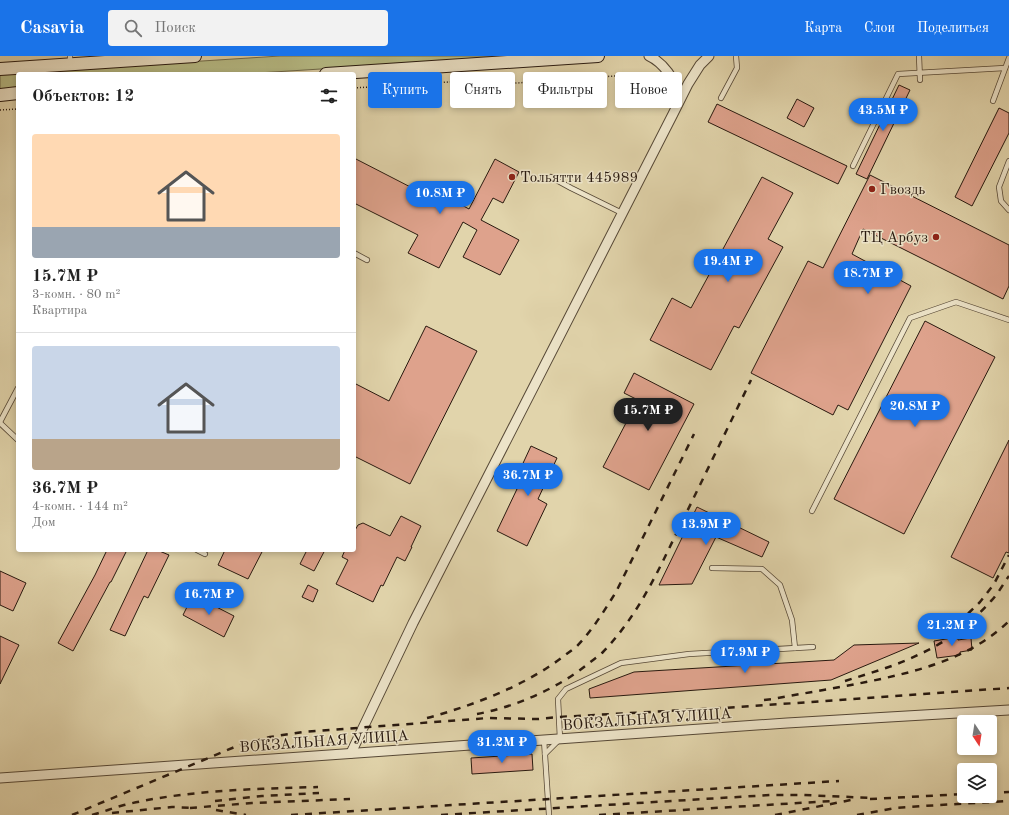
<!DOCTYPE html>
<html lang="ru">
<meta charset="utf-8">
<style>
body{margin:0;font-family:"Old Standard TT",serif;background:#f2f2f2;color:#222;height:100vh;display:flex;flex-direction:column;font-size:15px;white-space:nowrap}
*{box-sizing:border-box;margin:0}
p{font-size:13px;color:#767676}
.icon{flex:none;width:22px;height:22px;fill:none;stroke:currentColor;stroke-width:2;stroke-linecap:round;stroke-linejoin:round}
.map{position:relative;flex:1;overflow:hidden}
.side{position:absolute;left:16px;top:16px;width:340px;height:480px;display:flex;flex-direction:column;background:#fff;border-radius:4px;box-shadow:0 2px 6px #0003}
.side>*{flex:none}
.guide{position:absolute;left:368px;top:16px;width:380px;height:36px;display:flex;gap:8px}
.needle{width:26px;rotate:168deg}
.controls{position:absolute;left:957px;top:659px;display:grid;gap:8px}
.controls a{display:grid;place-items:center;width:40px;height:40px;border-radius:4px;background:#fff;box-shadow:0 2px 6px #0003;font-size:20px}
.price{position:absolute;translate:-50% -34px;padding:0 9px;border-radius:14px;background:#1a73e8;color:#fff;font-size:13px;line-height:26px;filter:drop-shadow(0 1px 2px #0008)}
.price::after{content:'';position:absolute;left:50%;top:24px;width:12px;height:9px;margin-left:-6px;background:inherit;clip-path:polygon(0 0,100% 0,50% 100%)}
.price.active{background:#222;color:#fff}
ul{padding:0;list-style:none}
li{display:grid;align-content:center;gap:8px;height:212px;padding:0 16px}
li+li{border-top:1px solid #e0e0e0}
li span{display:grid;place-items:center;height:124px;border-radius:4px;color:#555}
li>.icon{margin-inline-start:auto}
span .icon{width:72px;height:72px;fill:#fffc;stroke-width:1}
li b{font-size:17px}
h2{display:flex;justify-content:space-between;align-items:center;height:48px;padding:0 16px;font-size:17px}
.tag{padding:0 14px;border-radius:4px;background:#fff;box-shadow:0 2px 6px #0003;font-size:14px;line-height:36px}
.tag.active{background:#1a73e8;color:#fff}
header{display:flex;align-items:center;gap:24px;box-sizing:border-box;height:56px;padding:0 20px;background:#1a73e8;color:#fff}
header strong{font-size:19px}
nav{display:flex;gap:22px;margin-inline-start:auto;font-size:14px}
.search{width:280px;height:36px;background:#f2f2f2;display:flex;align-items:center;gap:10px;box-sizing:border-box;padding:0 14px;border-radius:4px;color:#767676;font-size:15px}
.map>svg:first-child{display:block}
.green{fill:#b7bc86;stroke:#706a4a}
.building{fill:#dea28c;stroke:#28190f}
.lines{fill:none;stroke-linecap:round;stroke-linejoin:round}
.service-casing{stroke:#564836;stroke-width:6}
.minor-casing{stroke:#564836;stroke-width:11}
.secondary-casing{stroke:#28190f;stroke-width:14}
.path{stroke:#28190f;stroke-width:1.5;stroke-dasharray:1 2;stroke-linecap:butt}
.service{stroke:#ece3c8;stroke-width:4.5}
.minor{stroke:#ece3c8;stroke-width:9}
.secondary{stroke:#ece3c8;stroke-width:12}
.rail{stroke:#28190f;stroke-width:2.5;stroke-dasharray:7 7;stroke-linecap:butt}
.poi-dot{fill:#8f2418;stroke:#ece3c8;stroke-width:1.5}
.labels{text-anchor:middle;stroke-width:3;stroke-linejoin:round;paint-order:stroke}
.poi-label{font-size:15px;fill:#28190f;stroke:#ece3c8;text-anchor:start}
.street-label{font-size:15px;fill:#28190f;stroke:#ece3c8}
</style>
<header>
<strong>Casavia</strong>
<div class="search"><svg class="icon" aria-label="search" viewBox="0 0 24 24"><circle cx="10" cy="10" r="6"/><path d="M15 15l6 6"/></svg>Поиск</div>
<nav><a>Карта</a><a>Слои</a><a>Поделиться</a></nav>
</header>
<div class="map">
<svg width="1009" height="759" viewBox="0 0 1009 759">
<rect width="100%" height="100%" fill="#e1d4ab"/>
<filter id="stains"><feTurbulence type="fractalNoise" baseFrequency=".005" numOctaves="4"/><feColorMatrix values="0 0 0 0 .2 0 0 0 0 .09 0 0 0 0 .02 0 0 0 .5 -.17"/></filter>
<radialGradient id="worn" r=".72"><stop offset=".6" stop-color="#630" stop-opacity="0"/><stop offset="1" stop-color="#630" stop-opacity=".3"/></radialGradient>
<polygon class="green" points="280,0 494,0 494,2 242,18 18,18 18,32 0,33 0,18"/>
<g class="building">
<polygon points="899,29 910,34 867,123 856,118"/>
<polygon points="797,43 814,52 804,71 787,62"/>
<polygon points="717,48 847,110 838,128 708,66"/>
<polygon points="999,52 1009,57 1009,77 972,150 955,141"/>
<polygon points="354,102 424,138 428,131 469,153 495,103 519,116 503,147 493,142 481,164 519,184 500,219 463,201 477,174 463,166 439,212 408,197 418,179 354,147"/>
<polygon points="870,119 1009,189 1009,230 1003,243 863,173 852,198 911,230 848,354 838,349 833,359 751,317 808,205 823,212"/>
<polygon points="762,121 793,137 768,183 783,191 739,272 734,270 711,314 650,284 672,242 691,252"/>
<polygon points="925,265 995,301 904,478 834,443"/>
<polygon points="426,270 477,295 410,428 354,400 354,327 389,345"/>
<polygon points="634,317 694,348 649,434 603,411 638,344 624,337"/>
<polygon points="1009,384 1009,497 1006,496 993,522 951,501"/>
<polygon points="531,390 557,402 538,443 547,448 527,490 497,475 517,433 512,431"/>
<polygon points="697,451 769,486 762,501 716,481 692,528 659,529"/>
<polygon points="401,460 421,470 411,491 412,491 405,505 397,501 383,530 381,529 373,546 336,528 348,504 342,501 345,494 354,494 354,476 358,469 363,467 390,480"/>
<polygon points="107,494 127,494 111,526 110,526 73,595 58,587 95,519"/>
<polygon points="148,494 157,494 169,499 148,542 144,540 125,580 110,574"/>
<polygon points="225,494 263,494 248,523 218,509"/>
<polygon points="307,494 325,494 314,515 300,508"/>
<polygon points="0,515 26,527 13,555 0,549"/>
<polygon points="308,529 318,534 313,546 302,541"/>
<polygon points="193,539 234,560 224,581 183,559"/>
<polygon points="0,580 19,589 0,628"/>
<polygon points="958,581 958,584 971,582 972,594 960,596 960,599 937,602 934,585"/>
<polygon points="919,587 831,624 590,642 589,633 634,616 834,604 854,589"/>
<polygon points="532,698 533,714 472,718 471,702"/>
</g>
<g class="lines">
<g class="service-casing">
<g id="service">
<polyline points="70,0 70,8"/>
<polyline points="919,0 920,24"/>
<polyline points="721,42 737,12 736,0"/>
<polyline points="993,45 1009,2"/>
<polyline points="1009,105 999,131 1001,145 1009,154"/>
<polyline points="853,110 898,18 1005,12"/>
<polyline points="551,121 571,132 622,157"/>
<polyline points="354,197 367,204"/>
<polyline points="0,366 18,332"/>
<polyline points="0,367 18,384"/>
<polyline points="812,455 910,262 956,246 1009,264"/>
<polyline points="197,494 205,498"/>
<polyline points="712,512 762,513 780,529 792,564 795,592"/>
<polyline points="544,684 549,759"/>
<polyline points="545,698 560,683 558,643 566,633 621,607 689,598 813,591"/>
</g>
</g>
<g class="minor-casing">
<g id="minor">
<path d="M649,0C662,6 677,24 677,39C677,42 675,46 675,49"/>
<polyline points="351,697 413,567 673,58 688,28 700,9 709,0"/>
<polyline points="0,722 787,667 1009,654"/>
</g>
</g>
<g class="secondary-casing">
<g id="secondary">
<polyline points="0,13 195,0"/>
<polyline points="326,18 598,0"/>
<polyline points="0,39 18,37"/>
</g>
</g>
<g class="path">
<polyline points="497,17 497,23 498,26 503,28 656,17"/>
<polyline points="354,32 497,23"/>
<polyline points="0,54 18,53"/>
</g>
<use href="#service" class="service"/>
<use href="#minor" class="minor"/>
<use href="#secondary" class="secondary"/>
<g class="rail">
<polyline points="948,577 980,546 994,528 1009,499"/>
<path d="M845,625C870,617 896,610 920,598C947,586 971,567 991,545C998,538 1003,528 1009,520"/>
<path d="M764,644L773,643C799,638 825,634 851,629C907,618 967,606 1009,565"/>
<path d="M477,658C515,651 559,632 589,607C594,603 599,600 603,596C628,570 646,539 662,507L751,324"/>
<path d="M427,662C439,659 451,655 463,651C498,639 534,623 564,600C568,597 572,594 576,591C592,575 604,555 616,536L694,378"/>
<polyline points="990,737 1009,736"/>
<polyline points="870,743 964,738"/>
<polyline points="215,745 262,740 319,737"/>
<polyline points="190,752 252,747 350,743"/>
<polyline points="216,754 246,759"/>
<polyline points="112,757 172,751 196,752"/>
<polyline points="72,759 237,690 270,681 303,676 488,662 538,663 559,661 739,651 1009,632"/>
<path d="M92,759C103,756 113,752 124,749C187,734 253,733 318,731"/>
<polyline points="291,759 839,725"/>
<polyline points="441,759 770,739 803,739 874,742"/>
<polyline points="599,759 832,745"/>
<polyline points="775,759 851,744"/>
<polyline points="857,759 895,752 923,750 1009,745"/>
</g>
</g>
<g class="poi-dot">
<circle cx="512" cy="121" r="4"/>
<circle cx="872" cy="133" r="4"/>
<circle cx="936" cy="181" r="4"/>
</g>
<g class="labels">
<g class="poi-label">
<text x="520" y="126">Тольятти 445989</text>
<text x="880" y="138">Гвоздь</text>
<text x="928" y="186" text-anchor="end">ТЦ Арбуз</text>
</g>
<g class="street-label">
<text transform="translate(647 663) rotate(-4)" y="5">ВОКЗАЛЬНАЯ УЛИЦА</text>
<text transform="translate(324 685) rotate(-4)" y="5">ВОКЗАЛЬНАЯ УЛИЦА</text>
</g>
</g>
<rect width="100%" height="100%" filter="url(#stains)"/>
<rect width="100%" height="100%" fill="url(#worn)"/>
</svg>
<div class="controls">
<a><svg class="needle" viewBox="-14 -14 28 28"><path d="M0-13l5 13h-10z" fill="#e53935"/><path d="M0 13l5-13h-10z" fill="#767676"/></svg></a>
<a><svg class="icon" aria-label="layers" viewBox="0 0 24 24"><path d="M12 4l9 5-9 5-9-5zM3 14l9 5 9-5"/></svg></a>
</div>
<b class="price" style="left:883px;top:76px">43.5M ₽</b>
<b class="price" style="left:440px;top:159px">10.8M ₽</b>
<b class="price" style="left:728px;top:227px">19.4M ₽</b>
<b class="price" style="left:868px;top:239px">18.7M ₽</b>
<b class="price" style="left:915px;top:372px">20.8M ₽</b>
<b class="price active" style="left:648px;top:376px">15.7M ₽</b>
<b class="price" style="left:528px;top:441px">36.7M ₽</b>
<b class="price" style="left:706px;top:490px">13.9M ₽</b>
<b class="price" style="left:209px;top:560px">16.7M ₽</b>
<b class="price" style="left:952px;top:591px">21.2M ₽</b>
<b class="price" style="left:745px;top:618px">17.9M ₽</b>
<b class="price" style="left:502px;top:708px">31.2M ₽</b>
<div class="guide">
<a class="tag active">Купить</a>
<a class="tag">Снять</a>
<a class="tag">Фильтры</a>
<a class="tag">Новое</a>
</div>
<section class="side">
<h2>Объектов: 12<svg class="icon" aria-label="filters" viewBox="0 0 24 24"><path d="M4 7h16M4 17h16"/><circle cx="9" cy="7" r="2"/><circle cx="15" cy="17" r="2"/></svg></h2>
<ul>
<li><span style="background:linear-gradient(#ffd9b3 75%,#9aa5b1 0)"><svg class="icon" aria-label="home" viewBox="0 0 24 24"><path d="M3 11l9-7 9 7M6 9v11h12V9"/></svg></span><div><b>15.7M ₽</b><p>3-комн. · 80 m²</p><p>Квартира</p></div></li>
<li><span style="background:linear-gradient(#c9d6e8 75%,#b9a48a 0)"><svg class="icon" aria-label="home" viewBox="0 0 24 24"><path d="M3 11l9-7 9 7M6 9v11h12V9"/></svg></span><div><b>36.7M ₽</b><p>4-комн. · 144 m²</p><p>Дом</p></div></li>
</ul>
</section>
</div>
